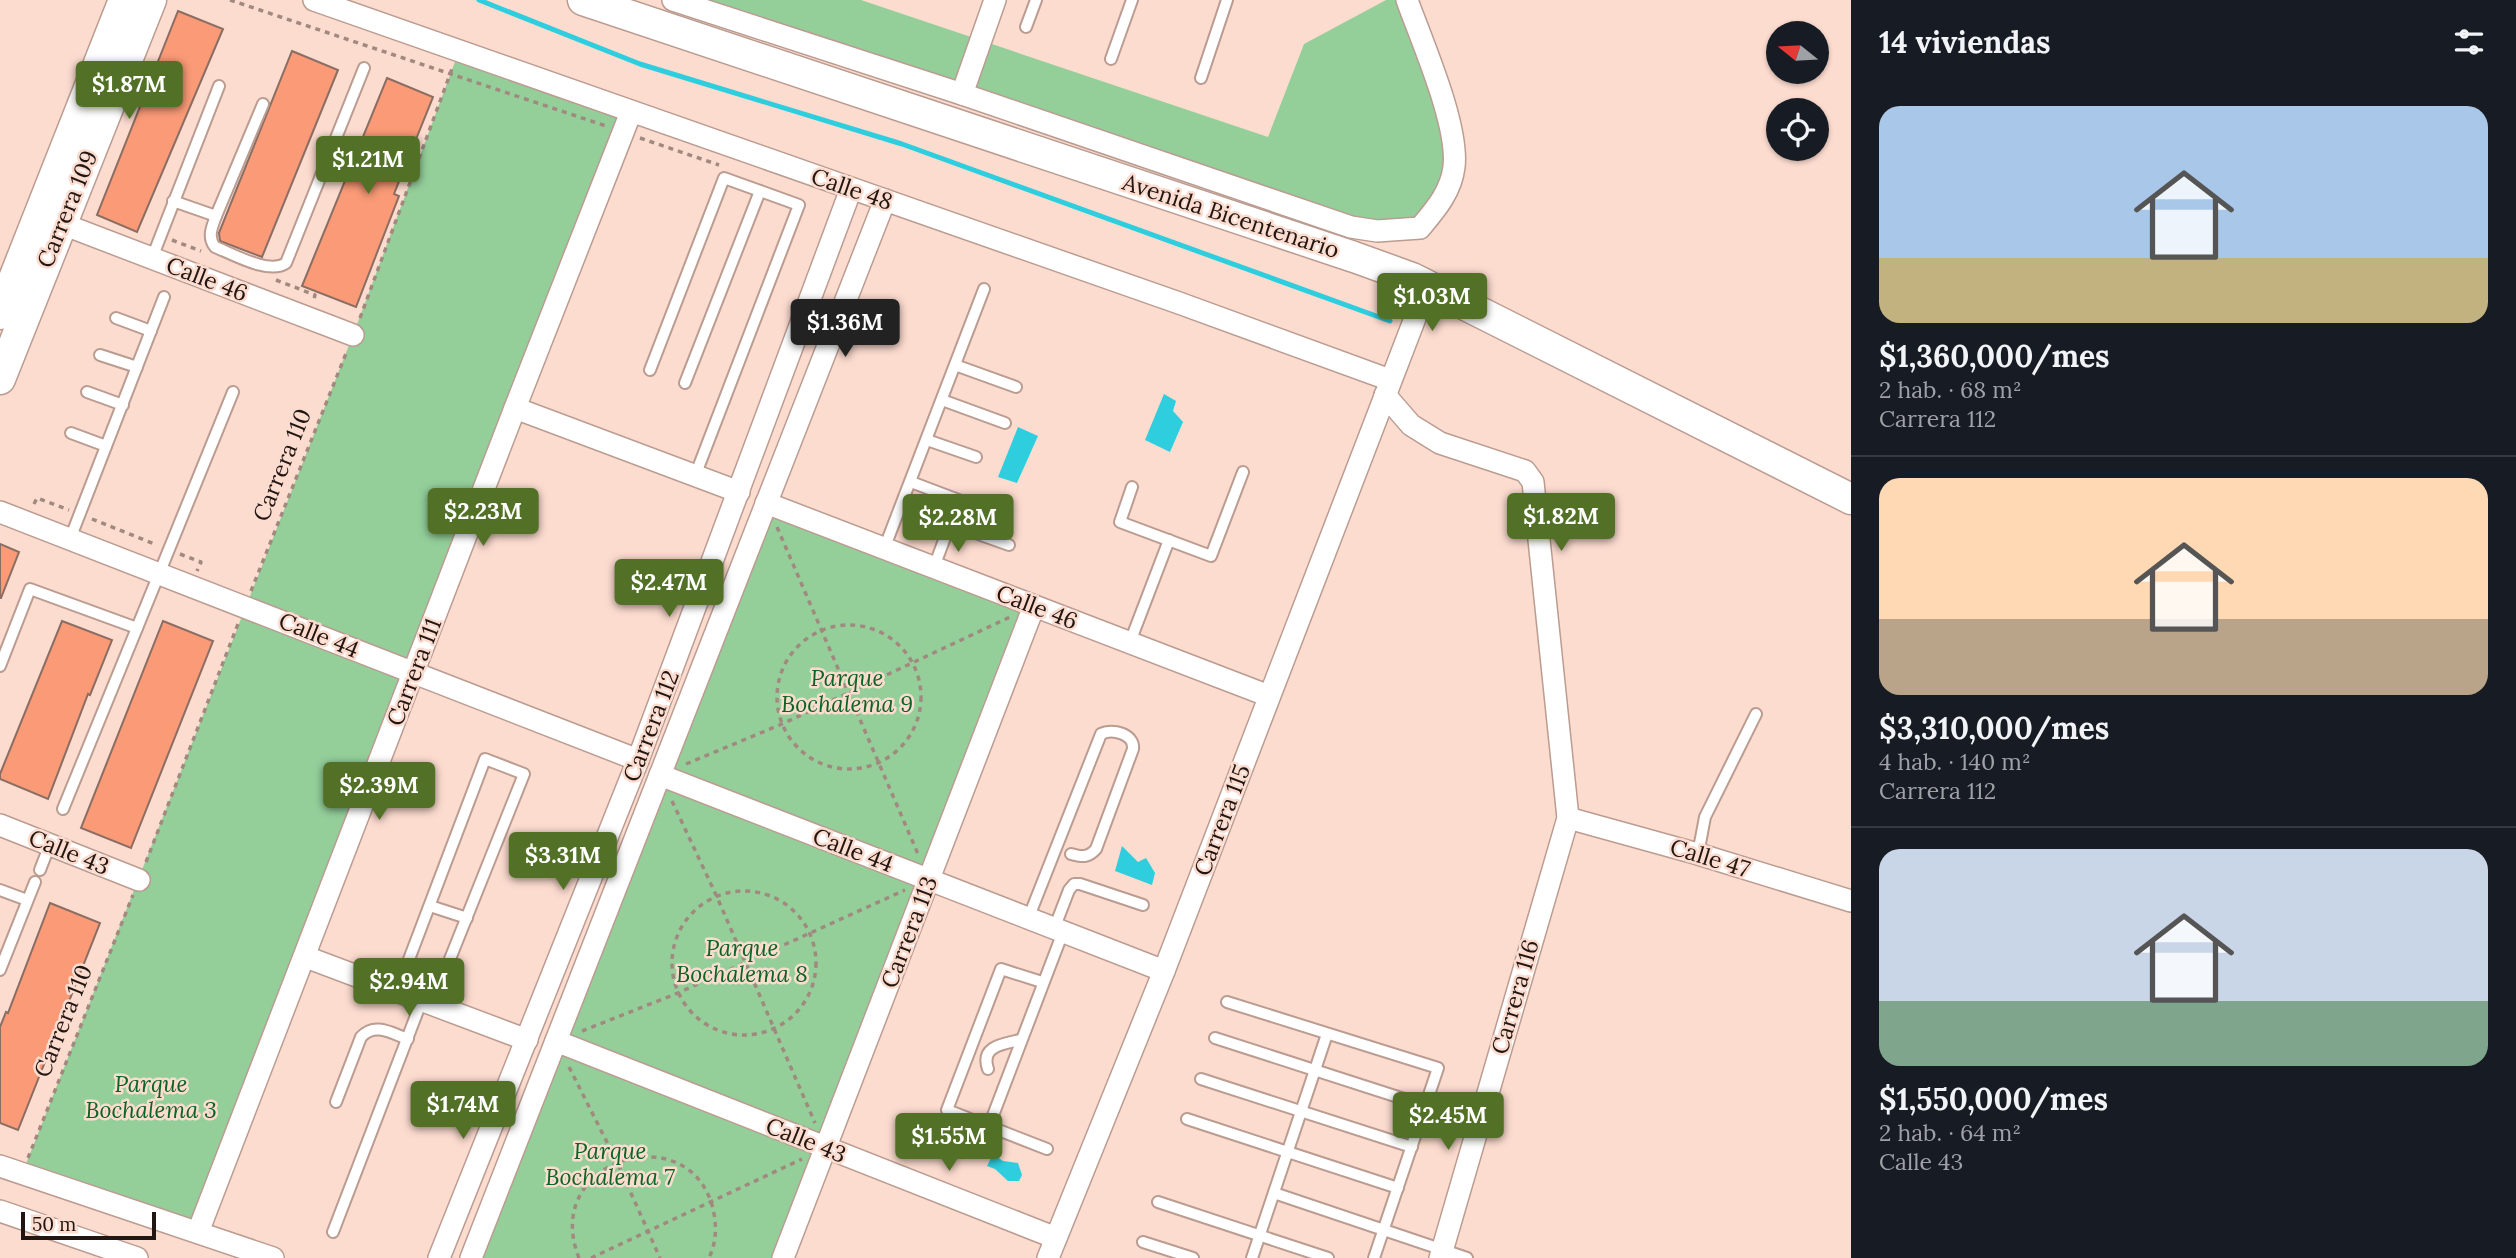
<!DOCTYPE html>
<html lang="es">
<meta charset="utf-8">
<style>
body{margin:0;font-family:Lora,serif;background:#20242c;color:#f1f3f6;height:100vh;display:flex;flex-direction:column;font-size:26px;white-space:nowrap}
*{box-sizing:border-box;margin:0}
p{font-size:23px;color:#9ea1a6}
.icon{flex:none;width:38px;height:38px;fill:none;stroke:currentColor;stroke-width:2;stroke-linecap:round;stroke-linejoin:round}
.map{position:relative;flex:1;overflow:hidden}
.sheet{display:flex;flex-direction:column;background:#171b24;width:665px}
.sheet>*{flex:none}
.needle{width:46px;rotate:288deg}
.controls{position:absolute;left:1766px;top:21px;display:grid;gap:14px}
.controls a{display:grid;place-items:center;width:63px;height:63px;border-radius:50%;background:#171b24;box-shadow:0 2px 5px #0004;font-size:35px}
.scale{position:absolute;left:21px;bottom:18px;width:135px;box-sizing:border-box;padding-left:7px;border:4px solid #211612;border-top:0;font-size:19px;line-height:24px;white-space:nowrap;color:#211612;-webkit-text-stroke:5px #fddcd0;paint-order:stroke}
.price{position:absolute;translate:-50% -60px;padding:0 16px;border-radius:7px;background:#527127;color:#fff;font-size:23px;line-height:46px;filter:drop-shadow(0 2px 4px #0008)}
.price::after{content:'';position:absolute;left:50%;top:42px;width:21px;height:16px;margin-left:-10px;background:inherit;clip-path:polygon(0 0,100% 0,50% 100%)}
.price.selected{background:#222;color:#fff}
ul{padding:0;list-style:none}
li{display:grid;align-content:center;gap:14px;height:371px;padding:0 28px}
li+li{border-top:2px solid #363941}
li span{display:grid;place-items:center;height:217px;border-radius:21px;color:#555}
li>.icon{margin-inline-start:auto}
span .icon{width:126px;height:126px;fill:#fffc;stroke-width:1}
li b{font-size:30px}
h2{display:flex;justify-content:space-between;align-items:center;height:84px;padding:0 28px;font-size:30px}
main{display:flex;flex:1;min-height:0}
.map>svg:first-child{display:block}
.green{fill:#94cf9a}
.water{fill:#2ecedf}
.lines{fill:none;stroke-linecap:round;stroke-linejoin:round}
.stream{stroke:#2ecedf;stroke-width:5}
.building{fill:#fa9a77;stroke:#8a6d63;stroke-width:2}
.service-casing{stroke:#bb9c91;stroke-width:14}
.minor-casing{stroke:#bb9c91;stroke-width:24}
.secondary-casing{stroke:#bb9c91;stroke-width:33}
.path{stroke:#a18980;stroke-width:3.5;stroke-dasharray:5 5;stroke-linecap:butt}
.service{stroke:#fff;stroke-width:10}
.minor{stroke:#fff;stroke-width:21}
.secondary{stroke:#fff;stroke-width:30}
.labels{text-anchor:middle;stroke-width:5;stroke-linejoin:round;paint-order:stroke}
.street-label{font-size:23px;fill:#211612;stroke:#fddcd0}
.park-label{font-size:23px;font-style:italic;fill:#0b6324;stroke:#fddcd0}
</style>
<main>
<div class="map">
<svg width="1851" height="1258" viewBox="0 0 1851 1258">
<rect width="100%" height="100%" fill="#fddcd0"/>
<g class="green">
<polygon points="673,0 861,0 1268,137 1304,44 1386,0 1407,0 1454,167 1420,228 1377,231"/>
<polygon points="459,51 631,112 198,1232 22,1174 353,335"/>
<polygon points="766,503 1034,606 783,1258 471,1258"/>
</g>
<g class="water">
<polygon points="1164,394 1176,401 1173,411 1183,422 1170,452 1145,440"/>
<polygon points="1018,427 1038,436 1017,483 998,477"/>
<polygon points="1122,846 1138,862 1146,858 1155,873 1152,885 1115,871"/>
<polygon points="993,1154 1003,1161 1018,1163 1022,1175 1019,1181 1008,1181 995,1169 987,1166"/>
</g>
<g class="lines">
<polyline class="stream" points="479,0 640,64 902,144 1390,321"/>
</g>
<g class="building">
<polygon points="178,11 223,29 137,232 97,215"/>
<polygon points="292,51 338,70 262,257 220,241 219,233"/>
<polygon points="387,78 433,97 394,194 399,196 356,307 302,286"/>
<polygon points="0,544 19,552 1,598 0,598"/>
<polygon points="62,621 112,640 90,695 88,694 48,799 0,779 0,774"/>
<polygon points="163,621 213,641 131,848 81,828"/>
<polygon points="50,903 100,923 18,1130 0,1123 0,1027 6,1012 8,1013"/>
</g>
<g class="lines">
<g class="service-casing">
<g id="service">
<polyline points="1026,27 1036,0"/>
<polyline points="1111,59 1132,0"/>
<polyline points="1201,78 1227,0"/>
<path d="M263,104L216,216C212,227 207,237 215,247C233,254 269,275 286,263L364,68"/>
<polyline points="173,201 216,216"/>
<polyline points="152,258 219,86"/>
<polyline points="116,318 151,331"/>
<polyline points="100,355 137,367"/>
<polyline points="955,365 1016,387"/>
<polyline points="650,370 724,178 799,205 695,476"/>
<polyline points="685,383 760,191"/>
<polyline points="87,392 123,405"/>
<polyline points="942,400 1005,423"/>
<polyline points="71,433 106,446"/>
<polyline points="927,440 976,457"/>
<polyline points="911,482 985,510"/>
<polyline points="1132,487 1120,522 1211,556 1243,472"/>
<polyline points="70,539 164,297"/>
<polyline points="884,549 984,289"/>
<polyline points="934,567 950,524 1009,545"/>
<polyline points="137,628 233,392"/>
<polyline points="1130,642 1169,540"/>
<polyline points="0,666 30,589 137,628 63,809"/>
<polyline points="1698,854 1705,817 1756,714"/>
<polyline points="40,870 50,844"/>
<polyline points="0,890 27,900"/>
<polyline points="430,906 467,918"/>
<path d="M1028,919L1101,734C1112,728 1135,734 1133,749L1096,849C1088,858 1082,857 1071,854"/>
<polyline points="1054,929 1069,890 1074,884 1080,884 1143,905"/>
<polyline points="0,970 35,882"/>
<polyline points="1042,982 1001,969 947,1110 1047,1149"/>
<polyline points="397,991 485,759 524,774 432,1004"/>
<polyline points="1227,1002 1438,1068 1374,1258"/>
<polyline points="1215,1038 1426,1106"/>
<path d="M988,1069C980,1046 1003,1044 1020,1040"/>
<polyline points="1201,1079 1412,1147"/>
<path d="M336,1102L361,1037C375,1022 391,1033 408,1039"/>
<polyline points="1187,1119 1398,1188"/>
<polyline points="989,1126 1063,932"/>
<polyline points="1274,1193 1467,1258"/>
<polyline points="1158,1202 1328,1258"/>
<polyline points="333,1232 422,1000"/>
<polyline points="1143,1242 1193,1258"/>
<polyline points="1252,1258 1327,1034"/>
</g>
</g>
<g class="minor-casing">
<g id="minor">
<polyline points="314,0 1179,303 1390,380"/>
<path d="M673,0L962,94L1351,227L1377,231L1420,228C1435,210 1451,192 1454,167C1459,125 1422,42 1407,0"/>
<polyline points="962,94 995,0"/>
<polyline points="60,223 353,335"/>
<polyline points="1385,395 1411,425 1440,443 1525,471 1533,482 1568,818 1440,1258"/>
<polyline points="515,408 739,492"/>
<polyline points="766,503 1269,696"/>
<polyline points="0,512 638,760"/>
<polyline points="660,775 1164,971"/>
<polyline points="1568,818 1698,854 1851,901"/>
<polyline points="0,825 139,880"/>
<polyline points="306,957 527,1040"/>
<polyline points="556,1041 1056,1238"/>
<polyline points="0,1166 273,1258"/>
<polyline points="0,1211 137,1258"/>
<polyline points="198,1232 515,408 631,112"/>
<polyline points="439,1258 638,760 851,189"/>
<polyline points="471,1258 885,200"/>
<polyline points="783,1258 1034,606"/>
<polyline points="1048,1258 1164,971 1417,313 1412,278"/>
</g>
</g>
<g class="secondary-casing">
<g id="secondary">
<polyline points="583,0 1354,257 1412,278 1851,499"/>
<polyline points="0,314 124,0"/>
<polyline points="0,379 151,0"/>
</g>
</g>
<g class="path">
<polyline points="230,0 606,126"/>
<polyline points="640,138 719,165"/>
<polyline points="172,240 201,251"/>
<polyline points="276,280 315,295 314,299"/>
<polyline points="360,318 452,69"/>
<polyline points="34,504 37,498 69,510"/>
<polyline points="92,519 157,545"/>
<polyline points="777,527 918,854"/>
<polyline points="180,554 201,562 197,571"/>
<polyline points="251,591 347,351"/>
<circle cx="849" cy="697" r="72"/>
<polyline points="686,764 782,724 1010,617"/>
<polyline points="672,801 717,897 815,1123"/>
<polyline points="146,862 238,624"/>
<circle cx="744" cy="963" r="72"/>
<polyline points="582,1031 678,993 905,890"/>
<polyline points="569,1067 617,1162 660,1258"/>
<polyline points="28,1158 133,895"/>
<path d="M579,1258C540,1160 686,1116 712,1205C717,1223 717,1241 709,1258"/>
<polyline points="591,1258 802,1159"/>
</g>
<use href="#service" class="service"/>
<use href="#minor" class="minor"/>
<use href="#secondary" class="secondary"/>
</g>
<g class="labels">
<g class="street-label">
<text transform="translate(852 189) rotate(19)" y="8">Calle 48</text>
<text transform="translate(67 209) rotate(-68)" y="8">Carrera 109</text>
<text transform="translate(1231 216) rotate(18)" y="8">Avenida Bicentenario</text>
<text transform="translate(207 279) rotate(21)" y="8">Calle 46</text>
<text transform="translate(282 465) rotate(-68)" y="8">Carrera 110</text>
<text transform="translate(1037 607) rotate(21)" y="8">Calle 46</text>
<text transform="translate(319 635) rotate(22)" y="8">Calle 44</text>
<text transform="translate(414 672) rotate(-69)" y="8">Carrera 111</text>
<text transform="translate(651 726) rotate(-69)" y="8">Carrera 112</text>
<text transform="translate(1222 820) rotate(-69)" y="8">Carrera 115</text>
<text transform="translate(853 850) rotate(21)" y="8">Calle 44</text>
<text transform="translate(69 852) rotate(22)" y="8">Calle 43</text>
<text transform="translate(1710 858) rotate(17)" y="8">Calle 47</text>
<text transform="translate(909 932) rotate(-69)" y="8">Carrera 113</text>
<text transform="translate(1515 997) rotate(-74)" y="8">Carrera 116</text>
<text transform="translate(63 1021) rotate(-68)" y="8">Carrera 110</text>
<text transform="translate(806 1140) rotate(22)" y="8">Calle 43</text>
</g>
<g class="park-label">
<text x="847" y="686">Parque<tspan x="847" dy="26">Bochalema 9</tspan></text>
<text x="742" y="956">Parque<tspan x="742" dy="26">Bochalema 8</tspan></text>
<text x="151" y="1092">Parque<tspan x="151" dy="26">Bochalema 3</tspan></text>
<text x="610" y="1159">Parque<tspan x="610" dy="26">Bochalema 7</tspan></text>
</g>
</g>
</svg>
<div class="controls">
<a><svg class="needle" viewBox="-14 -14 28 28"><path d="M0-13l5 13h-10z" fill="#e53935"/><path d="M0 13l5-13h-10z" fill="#9ea1a6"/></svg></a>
<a><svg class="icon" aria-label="locate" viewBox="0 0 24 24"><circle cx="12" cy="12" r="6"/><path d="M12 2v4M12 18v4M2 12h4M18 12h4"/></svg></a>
</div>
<div class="scale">50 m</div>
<b class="price" style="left:129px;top:121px">$1.87M</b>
<b class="price" style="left:368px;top:196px">$1.21M</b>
<b class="price" style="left:1432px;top:333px">$1.03M</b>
<b class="price selected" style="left:845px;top:359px">$1.36M</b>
<b class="price" style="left:483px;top:548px">$2.23M</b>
<b class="price" style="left:1561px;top:553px">$1.82M</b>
<b class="price" style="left:958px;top:554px">$2.28M</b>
<b class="price" style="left:669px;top:619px">$2.47M</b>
<b class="price" style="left:379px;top:822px">$2.39M</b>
<b class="price" style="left:563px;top:892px">$3.31M</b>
<b class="price" style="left:409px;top:1018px">$2.94M</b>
<b class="price" style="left:463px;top:1141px">$1.74M</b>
<b class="price" style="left:1448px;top:1152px">$2.45M</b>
<b class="price" style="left:949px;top:1173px">$1.55M</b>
</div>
<section class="sheet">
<h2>14 viviendas<svg class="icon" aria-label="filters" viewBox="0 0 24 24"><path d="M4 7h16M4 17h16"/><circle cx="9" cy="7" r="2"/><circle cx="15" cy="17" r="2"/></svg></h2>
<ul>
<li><span style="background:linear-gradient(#a9c7e8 70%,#c2b280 0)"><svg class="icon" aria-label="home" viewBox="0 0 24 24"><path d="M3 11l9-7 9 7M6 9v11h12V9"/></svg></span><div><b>$1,360,000/mes</b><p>2 hab. · 68 m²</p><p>Carrera 112</p></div></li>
<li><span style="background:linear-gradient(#ffd9b3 65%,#b9a48a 0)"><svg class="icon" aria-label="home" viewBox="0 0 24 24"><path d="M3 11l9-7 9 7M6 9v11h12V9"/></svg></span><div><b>$3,310,000/mes</b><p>4 hab. · 140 m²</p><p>Carrera 112</p></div></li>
<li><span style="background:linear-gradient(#c9d6e8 70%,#7fa58c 0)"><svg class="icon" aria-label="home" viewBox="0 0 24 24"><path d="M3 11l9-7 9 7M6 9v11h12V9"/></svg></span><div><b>$1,550,000/mes</b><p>2 hab. · 64 m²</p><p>Calle 43</p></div></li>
</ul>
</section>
</main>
